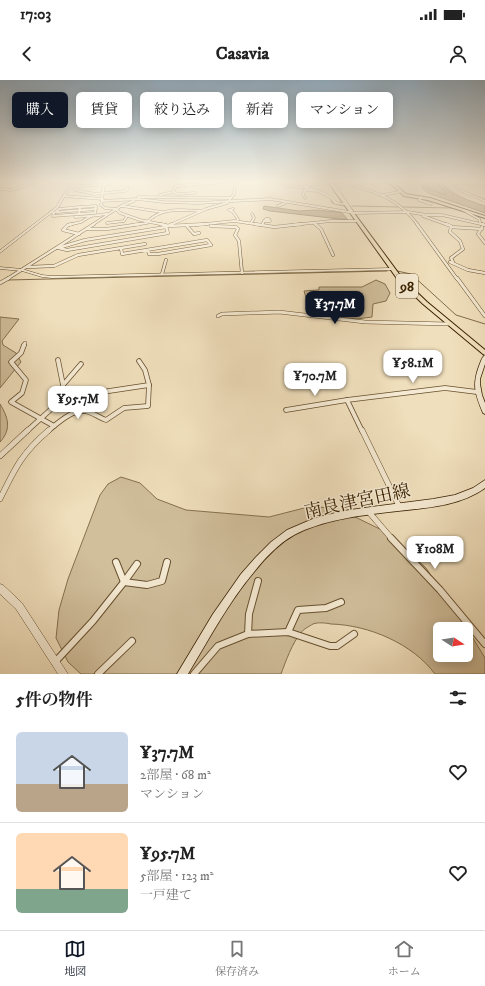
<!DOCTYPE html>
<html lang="ja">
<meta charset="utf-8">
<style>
body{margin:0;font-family:"IM FELL DW Pica","Noto Serif JP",serif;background:#f6f6f6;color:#222;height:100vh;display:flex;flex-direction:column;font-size:15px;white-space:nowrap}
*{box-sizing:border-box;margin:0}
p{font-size:13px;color:#767676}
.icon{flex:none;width:22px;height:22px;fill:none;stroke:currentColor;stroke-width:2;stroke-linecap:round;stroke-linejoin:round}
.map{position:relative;height:594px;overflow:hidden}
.drawer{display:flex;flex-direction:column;background:#fff;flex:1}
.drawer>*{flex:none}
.guide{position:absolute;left:12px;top:12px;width:461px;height:36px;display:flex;gap:8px}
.needle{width:26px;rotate:102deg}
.fabs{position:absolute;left:433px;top:542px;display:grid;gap:8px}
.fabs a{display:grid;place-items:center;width:40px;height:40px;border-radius:6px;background:#fff;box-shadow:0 2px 10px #0003;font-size:20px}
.price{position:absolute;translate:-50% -34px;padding:0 9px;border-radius:8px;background:#fff;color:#222;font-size:13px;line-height:26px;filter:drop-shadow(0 1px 2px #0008)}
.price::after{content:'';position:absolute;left:50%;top:24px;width:12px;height:9px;margin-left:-6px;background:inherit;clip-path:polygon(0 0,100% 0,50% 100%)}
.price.selected{background:#111827;color:#fff}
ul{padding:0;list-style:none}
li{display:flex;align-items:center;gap:12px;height:100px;padding:0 16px}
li+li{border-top:1px solid #e0e0e0}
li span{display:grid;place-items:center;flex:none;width:112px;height:80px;border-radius:6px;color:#555}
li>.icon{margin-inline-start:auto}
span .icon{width:48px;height:48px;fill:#fffc;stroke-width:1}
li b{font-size:17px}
h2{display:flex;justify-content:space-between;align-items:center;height:48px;padding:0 16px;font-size:17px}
.pill{padding:0 14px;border-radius:6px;background:#fff;box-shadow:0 2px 10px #0003;font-size:14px;line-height:36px}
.pill.selected{background:#111827;color:#fff}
.status{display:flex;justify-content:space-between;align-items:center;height:28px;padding:0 20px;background:#fff;direction:ltr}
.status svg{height:11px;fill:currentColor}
header{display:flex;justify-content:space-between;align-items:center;height:52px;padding:0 16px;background:#fff;font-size:18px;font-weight:700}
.dock{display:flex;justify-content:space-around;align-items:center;height:56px;border-top:1px solid #e0e0e0;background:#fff;font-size:11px;color:#767676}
.dock a{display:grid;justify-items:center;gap:2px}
.dock .selected{color:#111827}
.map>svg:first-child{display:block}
.green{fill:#d1bf9c;stroke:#85704e;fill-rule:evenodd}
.water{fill:#b29e7c;stroke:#826c4a}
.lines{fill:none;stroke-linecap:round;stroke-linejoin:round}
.shore{stroke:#765f3e;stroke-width:1}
.stream{stroke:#826c4a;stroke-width:1}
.minor-far5-casing{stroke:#67502f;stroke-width:3}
.minor-far4-casing{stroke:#67502f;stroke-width:3.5}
.minor-far3-casing{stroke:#67502f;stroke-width:4}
.minor-far2-casing{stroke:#67502f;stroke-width:5.5}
.minor-far1-casing{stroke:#67502f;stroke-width:6}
.minor-casing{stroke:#67502f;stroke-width:8}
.tertiary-casing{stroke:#67502f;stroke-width:1}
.secondary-casing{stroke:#392000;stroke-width:1.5}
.primary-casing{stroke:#392000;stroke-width:2}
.minor-far5{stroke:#f5ead3;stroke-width:2}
.minor-far4{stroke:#f5ead3;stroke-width:2.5}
.minor-far3{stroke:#f5ead3;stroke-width:3}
.minor-far2{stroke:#f5ead3;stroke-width:4}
.minor-far1{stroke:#f5ead3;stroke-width:5}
.minor{stroke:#f5ead3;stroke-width:6}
.tertiary{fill:#f5ead3;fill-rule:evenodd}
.secondary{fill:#f5ead3;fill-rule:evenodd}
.primary{fill:#f0dfbc;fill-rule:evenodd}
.labels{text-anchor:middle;stroke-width:3;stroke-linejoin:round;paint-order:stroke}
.shield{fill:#f5ead3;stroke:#715d3f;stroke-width:1}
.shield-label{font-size:14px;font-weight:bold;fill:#392000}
.near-street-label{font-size:18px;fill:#392000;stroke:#f5ead3}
</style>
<div class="status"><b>17:03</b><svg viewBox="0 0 49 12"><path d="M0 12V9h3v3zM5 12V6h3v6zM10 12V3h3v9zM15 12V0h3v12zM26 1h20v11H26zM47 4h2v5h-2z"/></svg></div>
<header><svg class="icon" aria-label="back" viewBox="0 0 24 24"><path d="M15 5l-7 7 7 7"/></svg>Casavia<svg class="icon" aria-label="person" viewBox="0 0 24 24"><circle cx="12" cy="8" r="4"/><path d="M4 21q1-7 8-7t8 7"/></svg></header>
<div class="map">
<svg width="485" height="594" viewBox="0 0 485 594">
<rect width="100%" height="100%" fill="#f0dfbc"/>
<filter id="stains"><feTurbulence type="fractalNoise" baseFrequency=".005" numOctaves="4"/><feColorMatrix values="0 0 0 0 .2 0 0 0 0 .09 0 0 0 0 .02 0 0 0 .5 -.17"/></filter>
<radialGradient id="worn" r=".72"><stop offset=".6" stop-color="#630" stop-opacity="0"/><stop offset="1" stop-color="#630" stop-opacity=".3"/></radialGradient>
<g class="green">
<polygon points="376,200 385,204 390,213 386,221 373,224 372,237 357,239 318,235 314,230 309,227 304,211 319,210 319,207 362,207"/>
<polygon points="0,237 19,239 2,261 3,265 16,273 21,282 0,308"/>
<path d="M0,324C8,337 12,349 0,362Z"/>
<path d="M121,397L140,403L157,419L186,430L269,437L312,426L328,428L349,434L388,453L426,488L471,555L485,578V594H435C413,564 369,545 331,544C326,543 318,542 313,544C310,546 303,549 301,553C293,561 285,583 281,594H81L68,582L56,558L59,530L68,499L100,415L108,404ZM440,549H466V575H440Z"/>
</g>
<g class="water">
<path d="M422,102H442C451,116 471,121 485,126V133L428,113L422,108Z"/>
<polygon points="264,126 299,131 315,130 338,132 342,133 348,140 270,131 263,129"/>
</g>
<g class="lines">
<polyline class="shore" points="425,102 427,108 445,115 446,112 440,107 439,102"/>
<g class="stream">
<polyline points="279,102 287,107"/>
<polyline points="331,119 332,123 343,126"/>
<polyline points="352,126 399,127"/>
<polyline points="402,127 453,128"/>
<polyline points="397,191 411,194 456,235 485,244"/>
<polyline points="8,200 387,191"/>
</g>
<g class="minor-far5-casing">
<g id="minor-far5">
<polyline points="332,102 352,131"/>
<path d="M343,102C375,112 397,117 418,145"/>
<polyline points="361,102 369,104 375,102"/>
<polyline points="452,102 460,110 485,121"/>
<polyline points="456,103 477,104"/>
<polyline points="476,103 485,104"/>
<polyline points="104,104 101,125 105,128 116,129 120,133 140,140 165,145"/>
<polyline points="111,104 78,106 75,110 95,114 125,111 127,110 129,102"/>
<polyline points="176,106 227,102"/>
<polyline points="303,107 319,102"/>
<polyline points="0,108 1,103 5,102"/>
<polyline points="0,109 11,110 36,102"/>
<polyline points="173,112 177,114 195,113"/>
<polyline points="160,115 173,112 176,106"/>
<polyline points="383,115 399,112"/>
<polyline points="64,116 103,119"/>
<polyline points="138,117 231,118"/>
<polyline points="421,117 419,120 431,124"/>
<polyline points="305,118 303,115 305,110 318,111"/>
<polyline points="102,121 138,119 164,122 198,123 270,119 355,133 408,132 427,135 442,135 485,145"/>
<polygon points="96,126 95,133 79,134 80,127"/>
<polyline points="122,126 162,132"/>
<polyline points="278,126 285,123"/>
<polyline points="233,129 229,130 233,132 238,139 237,141"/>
<polyline points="463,130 479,139 480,142"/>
<polyline points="51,132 54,133 53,136 80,134"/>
<polyline points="57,132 96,129"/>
<polyline points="54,133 59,129 80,127"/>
<polyline points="423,136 448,145"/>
<polyline points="75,137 90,136"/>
<polygon points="266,139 269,139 270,141 264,141"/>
<path d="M148,141C163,127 181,130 200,131"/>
<polyline points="107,143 124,141 127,136"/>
<polyline points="251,143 254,138 252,134"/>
<polyline points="314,143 316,145"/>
<polyline points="68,145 81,142 91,136 107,134"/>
<polyline points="92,145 121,126 134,121"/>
<polyline points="133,145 147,143"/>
<polyline points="170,145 206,129 227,123 234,114 235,102"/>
<polyline points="196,145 234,141 261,145"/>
<polyline points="262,145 264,141"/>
<polyline points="292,145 331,141 357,141"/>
</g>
</g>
<g class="minor-far4-casing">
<g id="minor-far4">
<polyline points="72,144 68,145 63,150 79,154"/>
<polyline points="160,144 169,146 207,144"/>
<polyline points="255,144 274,147 302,144"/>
<polyline points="315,144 321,149 333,175"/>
<polyline points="417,144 457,199"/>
<polyline points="446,144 451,146 450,152 460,161 463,169 451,178 453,182"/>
<polyline points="482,144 485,145"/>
<polyline points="186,145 194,154 199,153"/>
<polyline points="211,146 236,147 238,149 235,155 239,161 242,193"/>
<polyline points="451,147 482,149"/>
<polyline points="482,147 478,154 485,163"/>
<polyline points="87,149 107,149 140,144"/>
<polyline points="58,168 85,160 166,147 172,144"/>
<polyline points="59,168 67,170 168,153 166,147"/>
<polyline points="121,168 145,164"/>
<polyline points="450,182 468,190 485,193"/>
<polyline points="27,187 54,186 78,175 121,168 122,174 207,160 211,165 158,174 149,174 148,170"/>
<polyline points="162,194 166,180"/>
<polyline points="7,199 94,144"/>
</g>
</g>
<g class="minor-far3-casing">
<g id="minor-far3">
<polyline points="457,198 485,236"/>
<polyline points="0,203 9,198"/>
<polyline points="218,236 222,234 279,232 365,242 448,244"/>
<polyline points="24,266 25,263"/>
</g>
</g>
<g class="minor-far2-casing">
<g id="minor-far2">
<polyline points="24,265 21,273 11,282 26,300 22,313 11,322 54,346"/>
<polyline points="58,280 63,305 59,322"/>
<polyline points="63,305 81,284"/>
<polyline points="347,320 362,351"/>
<polyline points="286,330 347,320 445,308 477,312"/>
<polyline points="27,351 59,322 69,317 149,305 145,290 139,281"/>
<path d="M48,351C58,343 74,327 89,332C95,334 100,338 106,340L124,328L148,326L149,305"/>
</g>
</g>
<g class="minor-far1-casing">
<g id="minor-far1">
<polyline points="362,350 399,426"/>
<polyline points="0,376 28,350"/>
<path d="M0,419C15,388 22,373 49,350"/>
<polyline points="368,431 392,459"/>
</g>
</g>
<g class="minor-casing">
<g id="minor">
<polyline points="391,458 440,510 485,564"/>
<polyline points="116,482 124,502"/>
<polyline points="124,502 137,484"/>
<polyline points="288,552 298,530 326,528 341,522"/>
<polyline points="248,554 249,534 258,501"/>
<polyline points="55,582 93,541 124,502 147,505 162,501 167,482"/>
<polyline points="98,594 132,561"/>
<polyline points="194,594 218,566 248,554 288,552 330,566 337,566 354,554"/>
</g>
</g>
<g class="tertiary-casing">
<g id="tertiary">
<polygon points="48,102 70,102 69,103"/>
<polygon points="71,102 73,102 58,128 0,173 0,170 56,127"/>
<path d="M280,102C284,103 285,105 289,105C293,106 298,106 302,106C315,108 329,112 337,122L346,124L345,125L335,124L331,119L316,111L303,108L286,107Z"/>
<polygon points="0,187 22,189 42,195 52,196 391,188 393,189 391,190 52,198 42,197 22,191 0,189"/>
<polygon points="0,504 3,505 22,523 66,591 68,594 58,594 16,529 0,514"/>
</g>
</g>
<g class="secondary-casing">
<g id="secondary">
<path d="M485,275V284L480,299V304L482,315L485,323V334L483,333C475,314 472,305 479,286C481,282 481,278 485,275Z"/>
<path d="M485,400V408C457,428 421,428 389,432C357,436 323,440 294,455C278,464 265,478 254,492C228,523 209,559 188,594H177L213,534L241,494L256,477L271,462L287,450L315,438L343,431L371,427L433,419L455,415L473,408Z"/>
</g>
</g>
<g class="primary-casing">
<g id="primary">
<polygon points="328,102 331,102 402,198 427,222 485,270 485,275 483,274 423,224 398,200"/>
<polygon points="389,102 392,102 406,114 430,118 485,136 485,138 428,120 404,116"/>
</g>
</g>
<use href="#minor-far5" class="minor-far5"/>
<use href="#minor-far4" class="minor-far4"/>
<use href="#minor-far3" class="minor-far3"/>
<use href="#minor-far2" class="minor-far2"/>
<use href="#minor-far1" class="minor-far1"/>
<use href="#minor" class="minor"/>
<use href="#tertiary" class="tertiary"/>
<use href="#secondary" class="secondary"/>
<use href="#primary" class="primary"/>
</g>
<linearGradient id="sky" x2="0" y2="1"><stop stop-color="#92abbd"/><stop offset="0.55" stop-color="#f8f1e1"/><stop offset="1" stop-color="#f8f1e1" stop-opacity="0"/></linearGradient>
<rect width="485" height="185" fill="url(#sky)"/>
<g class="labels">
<rect class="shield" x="396" y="194" width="22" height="24" rx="3"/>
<g class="shield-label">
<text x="407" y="211">98</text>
</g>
<g class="near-street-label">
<text transform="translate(357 421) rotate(-12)" y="6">南良津宮田線</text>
</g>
</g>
<rect width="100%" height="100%" filter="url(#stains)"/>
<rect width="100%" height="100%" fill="url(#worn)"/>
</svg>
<div class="fabs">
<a><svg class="needle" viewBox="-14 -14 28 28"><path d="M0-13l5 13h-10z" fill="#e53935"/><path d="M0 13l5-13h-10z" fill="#767676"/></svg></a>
</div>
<b class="price selected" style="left:335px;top:245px">¥37.7M</b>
<b class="price" style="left:413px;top:304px">¥58.1M</b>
<b class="price" style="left:315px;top:317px">¥70.7M</b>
<b class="price" style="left:78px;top:340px">¥95.7M</b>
<b class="price" style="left:435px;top:490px">¥108M</b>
<div class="guide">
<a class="pill selected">購入</a>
<a class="pill">賃貸</a>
<a class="pill">絞り込み</a>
<a class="pill">新着</a>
<a class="pill">マンション</a>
</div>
</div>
<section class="drawer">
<h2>5件の物件<svg class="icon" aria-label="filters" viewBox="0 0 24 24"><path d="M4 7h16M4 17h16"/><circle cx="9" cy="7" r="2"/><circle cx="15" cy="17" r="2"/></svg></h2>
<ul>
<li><span style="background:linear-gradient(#c9d6e8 65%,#b9a48a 0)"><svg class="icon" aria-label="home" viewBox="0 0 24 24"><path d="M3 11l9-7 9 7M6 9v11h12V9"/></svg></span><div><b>¥37.7M</b><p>2部屋 · 68 m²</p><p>マンション</p></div><svg class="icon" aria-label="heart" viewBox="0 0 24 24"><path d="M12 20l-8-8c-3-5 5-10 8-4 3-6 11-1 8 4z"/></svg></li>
<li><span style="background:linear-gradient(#ffd9b3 70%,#7fa58c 0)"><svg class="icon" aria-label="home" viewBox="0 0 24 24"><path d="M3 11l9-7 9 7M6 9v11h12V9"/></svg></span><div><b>¥95.7M</b><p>5部屋 · 123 m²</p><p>一戸建て</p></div><svg class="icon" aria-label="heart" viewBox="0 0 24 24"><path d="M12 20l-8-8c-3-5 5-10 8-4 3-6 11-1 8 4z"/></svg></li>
</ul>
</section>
<nav class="dock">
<a class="selected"><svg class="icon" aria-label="map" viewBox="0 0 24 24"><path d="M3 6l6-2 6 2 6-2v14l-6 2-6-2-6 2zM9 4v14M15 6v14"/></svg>地図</a>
<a><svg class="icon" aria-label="saved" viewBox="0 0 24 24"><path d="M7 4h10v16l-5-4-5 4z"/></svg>保存済み</a>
<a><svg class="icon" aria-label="home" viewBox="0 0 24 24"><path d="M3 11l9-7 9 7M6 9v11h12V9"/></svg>ホーム</a>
</nav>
